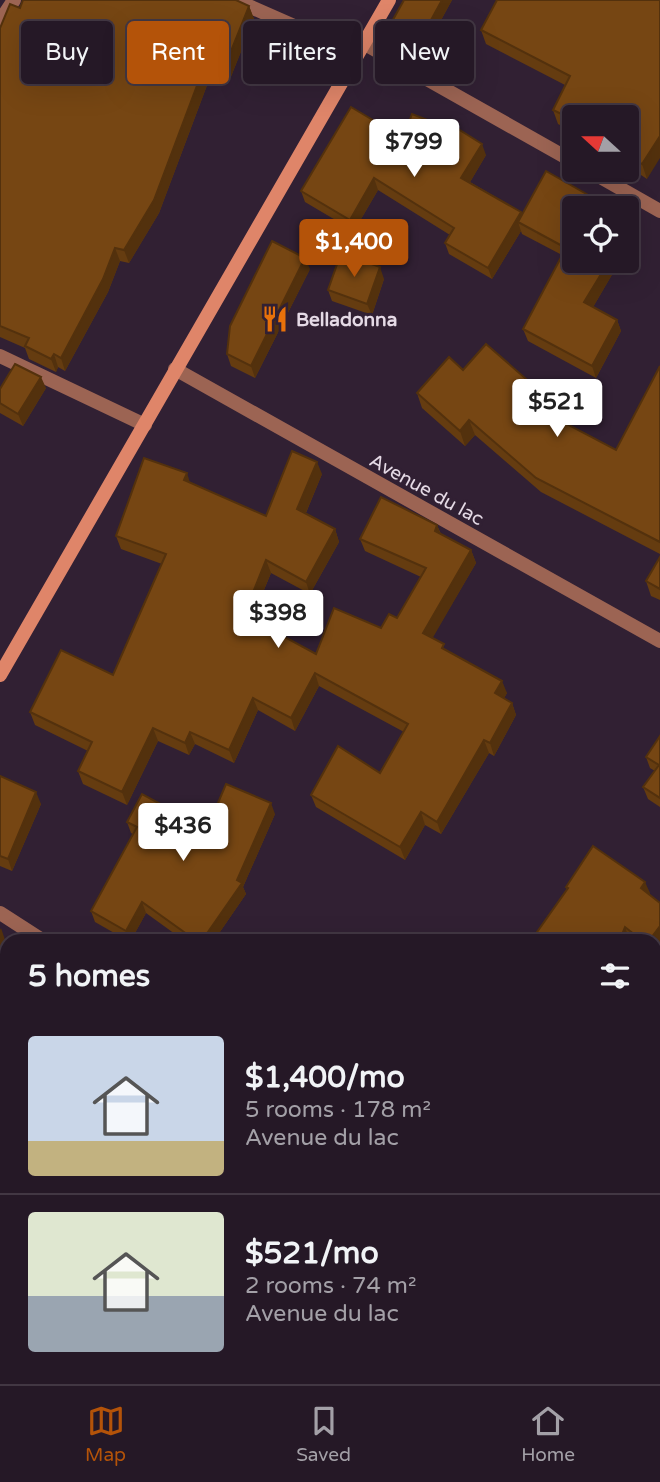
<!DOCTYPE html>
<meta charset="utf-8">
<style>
body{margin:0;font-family:"Varela Round",sans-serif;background:#2d212e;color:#f1f3f6;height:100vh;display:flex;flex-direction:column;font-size:26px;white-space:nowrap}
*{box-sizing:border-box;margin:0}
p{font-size:23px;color:#a3a0a7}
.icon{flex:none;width:38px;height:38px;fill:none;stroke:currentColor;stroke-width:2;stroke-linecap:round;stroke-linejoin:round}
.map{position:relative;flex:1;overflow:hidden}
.side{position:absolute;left:0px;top:934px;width:662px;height:450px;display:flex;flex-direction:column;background:#251826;border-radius:21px 21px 0 0;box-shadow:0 7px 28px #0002,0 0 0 2px #423743}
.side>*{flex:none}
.hud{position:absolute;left:21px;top:21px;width:620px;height:63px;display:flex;gap:14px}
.needle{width:46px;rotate:291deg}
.buttons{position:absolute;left:562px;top:105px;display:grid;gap:14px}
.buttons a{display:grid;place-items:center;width:77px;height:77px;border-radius:7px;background:#251826;box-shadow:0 7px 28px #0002,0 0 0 2px #423743;font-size:35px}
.price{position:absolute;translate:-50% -60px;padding:0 16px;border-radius:7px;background:#fff;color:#222;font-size:23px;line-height:46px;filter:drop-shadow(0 2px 4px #0008)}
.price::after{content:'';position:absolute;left:50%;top:42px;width:21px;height:16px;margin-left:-10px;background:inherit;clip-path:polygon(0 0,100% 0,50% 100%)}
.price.active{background:#b45309;color:#fff}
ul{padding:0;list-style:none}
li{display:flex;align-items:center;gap:21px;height:175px;padding:0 28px}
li+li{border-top:2px solid #423743}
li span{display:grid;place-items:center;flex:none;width:196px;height:140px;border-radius:7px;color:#555}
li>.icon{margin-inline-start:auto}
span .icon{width:84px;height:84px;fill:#fffc;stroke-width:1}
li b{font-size:30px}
h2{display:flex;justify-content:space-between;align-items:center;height:84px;padding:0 28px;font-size:30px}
.tag{padding:0 24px;border-radius:7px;background:#251826;box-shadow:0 7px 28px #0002,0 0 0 2px #423743;font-size:24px;line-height:63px}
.tag.active{background:#b45309;color:#fff}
.tab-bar{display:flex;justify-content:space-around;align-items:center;height:98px;border-top:2px solid #423743;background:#251826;font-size:19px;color:#a3a0a7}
.tab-bar a{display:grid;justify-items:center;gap:4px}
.tab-bar .active{color:#b45309}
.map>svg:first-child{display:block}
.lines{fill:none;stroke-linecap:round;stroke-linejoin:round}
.street{stroke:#9c6453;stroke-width:14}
.secondary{stroke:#df8569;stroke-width:14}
.wall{fill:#653c10}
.shaded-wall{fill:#53310d}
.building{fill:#764613;stroke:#53310d;stroke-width:2}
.labels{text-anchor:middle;stroke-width:6;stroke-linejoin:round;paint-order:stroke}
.poi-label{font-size:19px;font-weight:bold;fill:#e5dae6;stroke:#312033;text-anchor:start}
.street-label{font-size:19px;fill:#e5dae6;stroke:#312033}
</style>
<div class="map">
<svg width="660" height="1384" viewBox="0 0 660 1384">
<rect width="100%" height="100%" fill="#312033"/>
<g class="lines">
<g class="street">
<polyline points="235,0 312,34 354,58"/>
<polyline points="0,21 14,0"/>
<polyline points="363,43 574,162"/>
<polyline points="588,170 660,211"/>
<polyline points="0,356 145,425"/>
<polyline points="175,369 660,641"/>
<polyline points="0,913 45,942"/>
<polyline points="0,1273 7,1279"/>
<polyline points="654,1311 660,1302"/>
<polyline points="148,1377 158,1384"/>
<polyline points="612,1384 616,1377"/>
</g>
<polyline class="secondary" points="0,675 389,0"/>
</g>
<g class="wall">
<polygon points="404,0 452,0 423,53 394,37 390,25"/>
<polygon points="660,0 647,179 626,165 626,117 574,117 574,132 558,124 553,110 565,85 486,44 481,30"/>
<polygon points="249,6 254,19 230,79 212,72 159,213 129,263 120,261 108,292 65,371 58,367 56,372 29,359 25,348 0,337 0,28 20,8"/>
<polygon points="403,138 486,155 470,182 521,212 522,214 620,261 593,307 617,320 621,331 596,378 528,341 523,329 562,255 522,234 521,231 492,279 449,254 445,243 450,235 378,190 354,231 305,202 301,191"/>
<polygon points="310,269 255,378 231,366 227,354"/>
<polygon points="384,279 372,315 332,301 328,290"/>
<polygon points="660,366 660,554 541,492 475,435 465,446 422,408 417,393 463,370 554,414 552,416 616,450"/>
<polygon points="46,388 23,426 0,413 0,389"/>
<polygon points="322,474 306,513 335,529 339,542 310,594 271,573 252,619 316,654 381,628 397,618 421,577 365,551 360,539 437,525 441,534 471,550 476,563 432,638 447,651 507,693 504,698 512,703 516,715 494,756 489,753 441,834 425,825 405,860 316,807 311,795 380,773 404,732 319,686 295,731 258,710 234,763 195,744 189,755 158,741 127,805 83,784 78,771 88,751 35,725 30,712 113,675 162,564 121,549 116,536 190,483 266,516"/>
<polygon points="660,557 660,600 651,596 646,581"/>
<polygon points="660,736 660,807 648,799 643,787 655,771 650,768 646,757"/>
<polygon points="0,776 41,804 12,871 0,866"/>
<polygon points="275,814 243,887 246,894 213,942 186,942 146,913 130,942 95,922 91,911 133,834 131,833 127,822 207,829"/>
<polygon points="566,887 650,893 649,894 660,943 654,950 654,942 633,942 567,890"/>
<polygon points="0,1302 7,1308 7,1372 0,1366"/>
<polygon points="12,1377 25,1377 20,1384"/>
<polygon points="270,1377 309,1377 304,1384 280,1384"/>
<polygon points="554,1377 573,1377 569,1384"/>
</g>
<g class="shaded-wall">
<polygon points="442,0 452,0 423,53 419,42"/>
<polygon points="249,6 254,19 230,79 225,66"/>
<polygon points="207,59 212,72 159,213 129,263 124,250"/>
<polygon points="660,136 660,158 647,179 642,164"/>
<polygon points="482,144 486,155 466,189 461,178"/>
<polygon points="374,178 378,190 354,231 350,220"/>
<polygon points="521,212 525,223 518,222 521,231 492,279 488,268"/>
<polygon points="633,220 637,232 626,250 626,231"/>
<polygon points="115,248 120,261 108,292 65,371 61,358"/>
<polygon points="305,258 310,269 255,378 251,366"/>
<polygon points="609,261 620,261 589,314 584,302"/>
<polygon points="380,267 384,279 372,315 367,304"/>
<polygon points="617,320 621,331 596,378 592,366"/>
<polygon points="54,354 58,367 56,372 51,359"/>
<polygon points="41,377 46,388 23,426 18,414"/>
<polygon points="549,399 554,414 545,424 540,410"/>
<polygon points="469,420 475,435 465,446 460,431"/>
<polygon points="317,462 322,474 302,522 297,509"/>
<polygon points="187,473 191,486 184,480"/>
<polygon points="437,525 442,538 435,531"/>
<polygon points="335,529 339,542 310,594 306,582"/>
<polygon points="471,550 476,563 428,646 423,633"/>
<polygon points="266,560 271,573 248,627 244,615"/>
<polygon points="315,673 319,686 295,731 291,718"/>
<polygon points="502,681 507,693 500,706 495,693"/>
<polygon points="253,698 258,710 234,763 229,750"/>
<polygon points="512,703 516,715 494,756 490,743"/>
<polygon points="153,728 158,741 127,805 122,792"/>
<polygon points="190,732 195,744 189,755 185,743"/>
<polygon points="484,740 489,753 441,834 437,822"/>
<polygon points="36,792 41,804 12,871 8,859"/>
<polygon points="271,803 275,814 243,887 246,894 213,942 201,942 237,880"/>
<polygon points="421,812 425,825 405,860 400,847"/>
<polygon points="645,882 650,893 645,900 641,888"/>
<polygon points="142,902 146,913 130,942 126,931"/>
<polygon points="660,926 660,943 654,950 654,942 648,942"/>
<polygon points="625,927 629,938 627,942 619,942"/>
<polygon points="1,928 5,940 0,947 0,930"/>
<polygon points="7,1083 7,1105 0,1116 0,1093"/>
<polygon points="17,1377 25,1377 20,1384"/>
<polygon points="297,1377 309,1377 304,1384 292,1384"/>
<polygon points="493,1377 508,1377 503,1384 488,1384"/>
<polygon points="565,1377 573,1377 569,1384 568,1384"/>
</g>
<g class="building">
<polygon points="23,0 236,0 249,6 225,66 207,59 154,200 124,250 115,248 103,279 61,358 54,354 51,359 25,346 29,338 0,326 0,28 10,4 20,8"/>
<polygon points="404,0 442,0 419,42 390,25"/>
<polygon points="497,0 660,0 660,136 642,164 626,155 626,117 574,117 574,120 553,110 570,76 481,30"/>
<polygon points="351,107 403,138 412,114 448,128 450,124 482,144 461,178 521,212 488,268 445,243 454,228 374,178 350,220 301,191"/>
<polygon points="546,171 611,208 574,208 574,261 609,261 584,302 617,320 592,366 523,329 566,248 518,222"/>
<polygon points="626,217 633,220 626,231"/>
<polygon points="272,241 305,258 251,366 227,354 230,326"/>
<polygon points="341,253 380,267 367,304 328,290"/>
<polygon points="486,344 549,399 540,410 616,450 660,366 660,542 536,478 469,420 460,431 417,393 449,357 463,370"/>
<polygon points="15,364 41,377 18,414 0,403 0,389"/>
<polygon points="292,451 317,462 297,509 335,529 306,582 266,560 244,615 316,654 334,608 381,628 389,614 397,618 426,568 360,539 381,497 437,525 435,531 471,550 423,633 444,644 442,648 502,681 495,693 512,703 490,743 484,740 437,822 421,812 400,847 311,795 338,746 380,773 408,724 315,673 291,718 253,698 229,750 190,732 185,743 153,728 122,792 78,771 92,742 30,712 61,650 113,675 166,554 116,536 144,458 187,473 184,480 266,516"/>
<polygon points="660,557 660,589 646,581"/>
<polygon points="660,736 660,798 643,787 659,765 646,757"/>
<polygon points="0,776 36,792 8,859 0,856"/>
<polygon points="226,784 271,803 237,880 242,883 201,942 198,942 142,902 126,931 91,911 137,827 127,822 142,794 207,829"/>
<polygon points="593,846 645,882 641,888 660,903 660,926 648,942 644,942 625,927 619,942 530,942 568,888 566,887"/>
<polygon points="7,998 7,1083 0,1093 0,1008"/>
<polygon points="0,1302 7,1308 7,1365 0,1359"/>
<polygon points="85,1377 116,1377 120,1379 117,1384 82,1384"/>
<polygon points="282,1377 297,1377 292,1384"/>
<polygon points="378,1377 493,1377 488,1384 374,1384"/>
</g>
<defs>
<g id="restaurant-bare" transform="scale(2.1)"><path d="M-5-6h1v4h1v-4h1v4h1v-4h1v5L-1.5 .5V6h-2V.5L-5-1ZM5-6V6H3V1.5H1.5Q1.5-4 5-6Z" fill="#e8710a" stroke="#312033" stroke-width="2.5" paint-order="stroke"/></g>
</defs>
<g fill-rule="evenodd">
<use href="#restaurant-bare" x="275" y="319"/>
</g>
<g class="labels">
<g class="poi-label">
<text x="296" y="326">Belladonna</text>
</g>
<g class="street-label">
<text transform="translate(427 489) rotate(29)" y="7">Avenue du lac</text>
</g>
</g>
</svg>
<div class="buttons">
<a><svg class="needle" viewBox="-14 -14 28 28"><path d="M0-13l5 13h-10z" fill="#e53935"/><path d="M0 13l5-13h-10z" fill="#a3a0a7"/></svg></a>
<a><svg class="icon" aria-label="locate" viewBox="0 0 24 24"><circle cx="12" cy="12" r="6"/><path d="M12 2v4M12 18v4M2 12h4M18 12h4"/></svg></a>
</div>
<b class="price" style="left:414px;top:179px">$799</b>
<b class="price active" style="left:354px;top:279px">$1,400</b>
<b class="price" style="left:557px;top:439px">$521</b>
<b class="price" style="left:278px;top:650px">$398</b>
<b class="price" style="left:183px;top:863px">$436</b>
<div class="hud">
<a class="tag">Buy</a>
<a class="tag active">Rent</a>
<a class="tag">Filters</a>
<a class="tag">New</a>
</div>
<section class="side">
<h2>5 homes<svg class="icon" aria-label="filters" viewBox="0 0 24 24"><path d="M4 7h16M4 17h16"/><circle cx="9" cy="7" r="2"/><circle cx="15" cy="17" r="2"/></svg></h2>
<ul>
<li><span style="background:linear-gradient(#c9d6e8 75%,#c2b280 0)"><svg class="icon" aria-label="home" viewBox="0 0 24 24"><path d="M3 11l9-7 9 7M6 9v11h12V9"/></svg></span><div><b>$1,400/mo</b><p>5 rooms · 178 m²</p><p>Avenue du lac</p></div></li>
<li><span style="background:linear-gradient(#dfe7d0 60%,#9aa5b1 0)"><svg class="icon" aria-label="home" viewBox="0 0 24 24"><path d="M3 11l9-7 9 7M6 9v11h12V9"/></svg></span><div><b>$521/mo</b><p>2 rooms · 74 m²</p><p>Avenue du lac</p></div></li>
</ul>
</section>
</div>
<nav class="tab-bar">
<a class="active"><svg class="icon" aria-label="map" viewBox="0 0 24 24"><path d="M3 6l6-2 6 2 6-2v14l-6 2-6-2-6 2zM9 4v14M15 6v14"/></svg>Map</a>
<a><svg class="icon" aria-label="saved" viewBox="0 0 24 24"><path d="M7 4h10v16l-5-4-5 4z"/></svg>Saved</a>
<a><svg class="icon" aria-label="home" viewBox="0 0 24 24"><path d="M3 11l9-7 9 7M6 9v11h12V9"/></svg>Home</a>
</nav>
